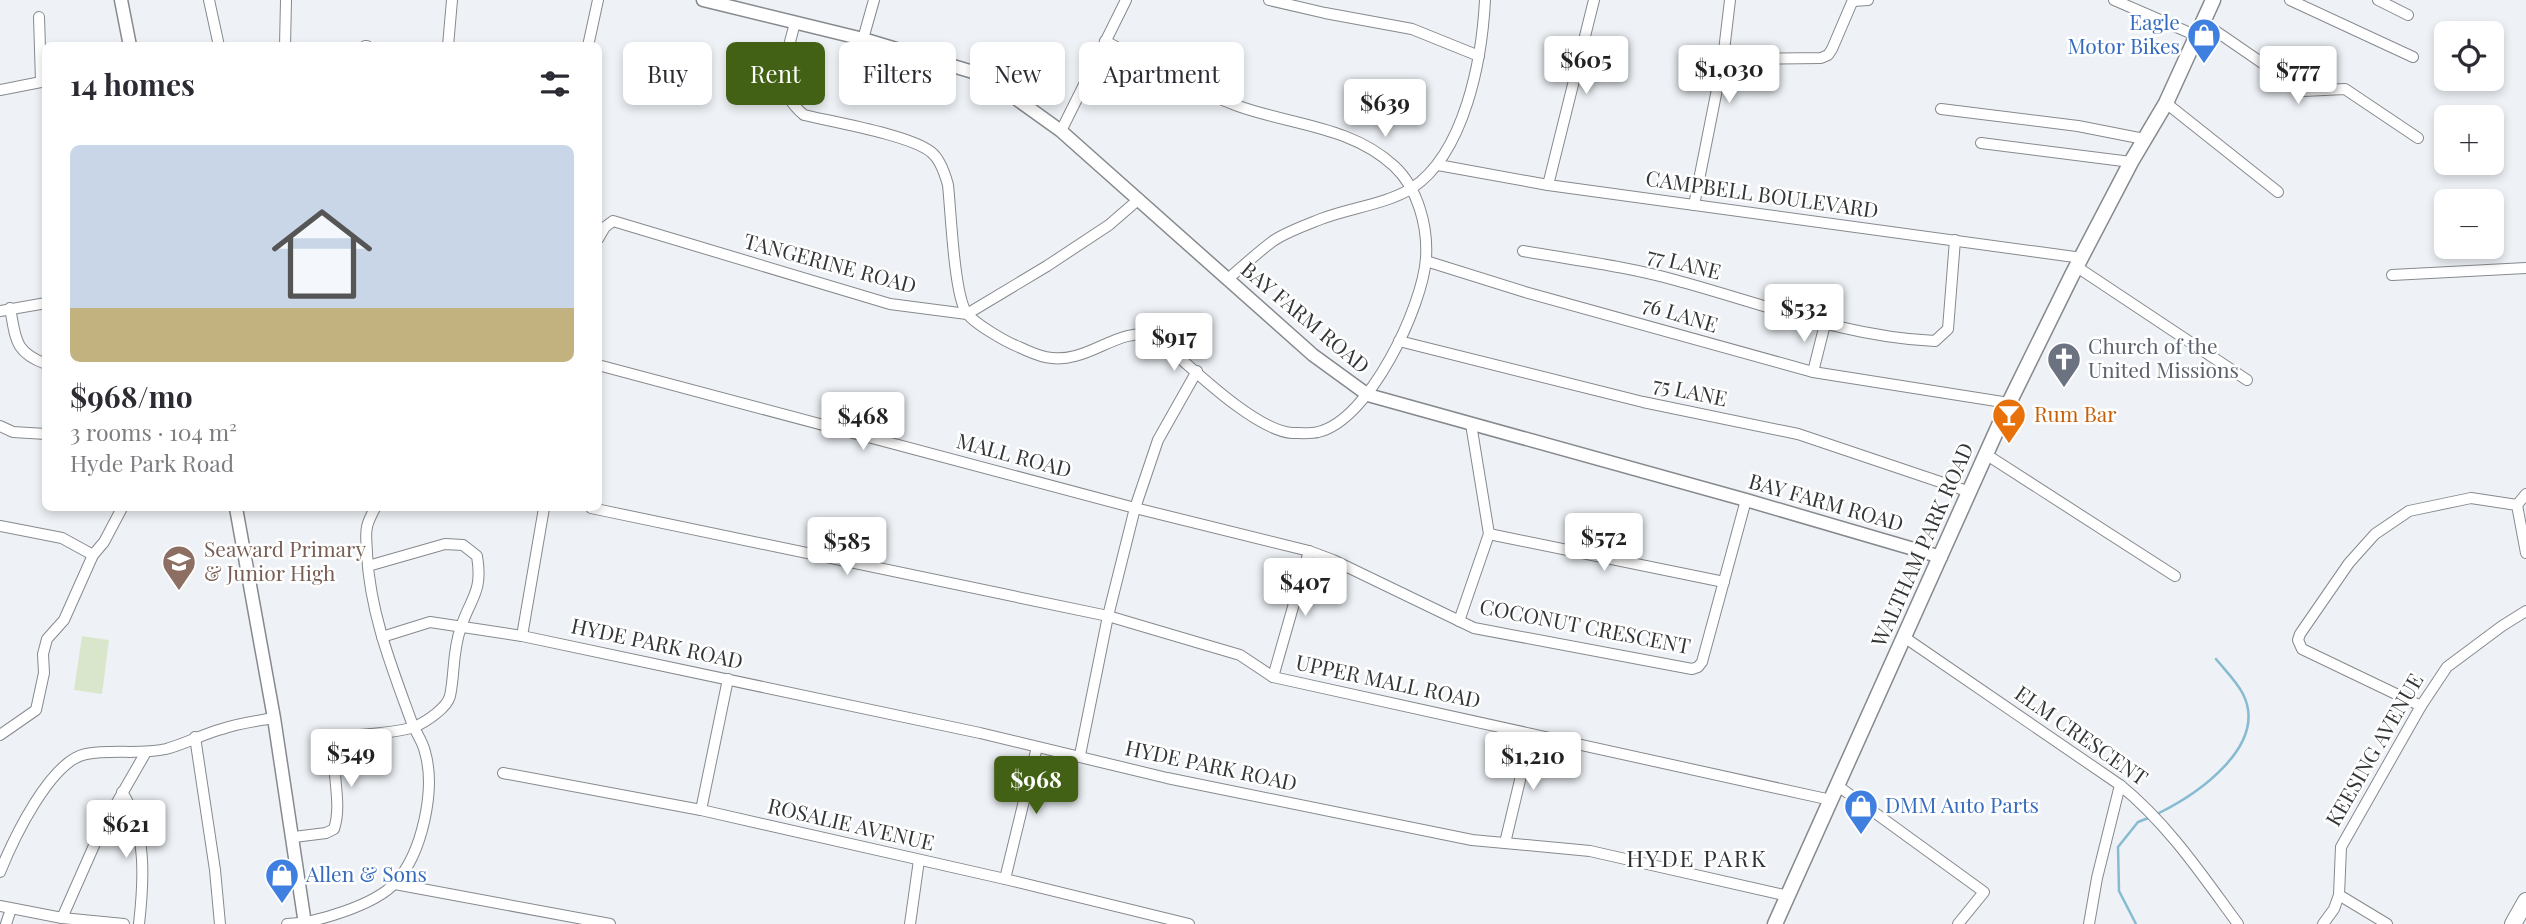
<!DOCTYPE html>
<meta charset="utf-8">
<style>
body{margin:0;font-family:"Playfair Display",serif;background:#f7f7f7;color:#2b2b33;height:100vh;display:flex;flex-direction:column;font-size:26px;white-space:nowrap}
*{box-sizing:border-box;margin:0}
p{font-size:23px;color:#7c7c81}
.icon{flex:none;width:38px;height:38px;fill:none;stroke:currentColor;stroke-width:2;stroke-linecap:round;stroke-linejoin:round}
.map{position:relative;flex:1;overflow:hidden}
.side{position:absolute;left:42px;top:42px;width:560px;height:469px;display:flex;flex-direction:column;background:#fff;border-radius:10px;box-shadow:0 4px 10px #0003}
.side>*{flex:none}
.banner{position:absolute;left:623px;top:42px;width:665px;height:63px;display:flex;gap:14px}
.fabs{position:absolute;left:2434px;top:21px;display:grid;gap:14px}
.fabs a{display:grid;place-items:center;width:70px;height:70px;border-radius:10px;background:#fff;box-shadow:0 4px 10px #0003;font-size:35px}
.price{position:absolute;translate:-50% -60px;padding:0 16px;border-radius:7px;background:#fff;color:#222;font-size:23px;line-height:46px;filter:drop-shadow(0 2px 4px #0008)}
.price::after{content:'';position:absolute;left:50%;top:42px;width:21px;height:16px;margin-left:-10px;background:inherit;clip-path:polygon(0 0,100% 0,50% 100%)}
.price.selected{background:#436114;color:#fff}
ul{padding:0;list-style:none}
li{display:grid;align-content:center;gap:14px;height:371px;padding:0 28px}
li span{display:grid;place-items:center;height:217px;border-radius:10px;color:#555}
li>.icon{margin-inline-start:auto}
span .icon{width:126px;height:126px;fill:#fffc;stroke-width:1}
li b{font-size:30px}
h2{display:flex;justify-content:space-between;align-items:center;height:84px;padding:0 28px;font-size:30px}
.tag{padding:0 24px;border-radius:10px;background:#fff;box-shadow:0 4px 10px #0003;font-size:24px;line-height:63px}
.tag.selected{background:#436114;color:#fff}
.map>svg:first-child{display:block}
.green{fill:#d9e6cb}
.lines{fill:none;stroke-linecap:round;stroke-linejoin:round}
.stream{stroke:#87bbd2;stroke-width:2.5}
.minor-casing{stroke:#86898d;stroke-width:12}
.tertiary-casing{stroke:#86898d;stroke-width:15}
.secondary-casing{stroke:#86898d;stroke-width:17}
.primary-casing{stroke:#86898d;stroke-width:18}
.minor{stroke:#fff;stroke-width:10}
.tertiary{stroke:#fff;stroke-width:12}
.secondary{stroke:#fff;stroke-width:14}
.primary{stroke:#fff;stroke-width:16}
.labels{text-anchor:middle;stroke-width:5;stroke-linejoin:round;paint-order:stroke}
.shop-label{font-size:21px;fill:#366cbe;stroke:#fff;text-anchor:start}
.street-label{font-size:21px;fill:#333536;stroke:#fff}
.worship-label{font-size:21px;fill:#5b616d;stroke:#fff;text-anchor:start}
.food-label{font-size:21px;fill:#c56008;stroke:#fff;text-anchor:start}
.education-label{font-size:21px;fill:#785e54;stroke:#fff;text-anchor:start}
.neighbourhood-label{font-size:23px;letter-spacing:2px;fill:#2f3235;stroke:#fff}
</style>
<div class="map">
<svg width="2526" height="924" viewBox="0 0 2526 924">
<rect width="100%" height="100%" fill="#eef2f6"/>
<polygon class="green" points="82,636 109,640 102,694 74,690"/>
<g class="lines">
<g class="stream">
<path d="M2157,814C2196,795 2269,746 2243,694C2237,682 2225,670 2216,659"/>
<polyline points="2136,924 2119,891 2118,847 2138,822 2151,817"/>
</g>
<g class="minor-casing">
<g id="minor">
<polyline points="209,0 219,46"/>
<polyline points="1269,0 1325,13 1412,29 1479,56"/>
<polyline points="2114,0 2197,36"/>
<polyline points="2290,0 2413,57"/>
<polyline points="2378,0 2408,15"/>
<polyline points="1853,1 1868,0"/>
<polyline points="39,17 41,81"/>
<path d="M795,22C787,59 770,87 804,115C833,122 910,135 931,152C940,159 945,174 948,185C951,213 954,292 966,312C973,323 1006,342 1019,347C1038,356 1053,362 1075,356C1103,349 1125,328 1155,336C1186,362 1253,430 1292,433C1300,433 1311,434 1318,432C1369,421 1423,306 1426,258C1428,227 1418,188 1394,166C1351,126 1291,125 1238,106C1192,89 1149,64 1105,41"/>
<polyline points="2204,23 2303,91 2345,89 2418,138"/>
<polyline points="863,39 874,0"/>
<polyline points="285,46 286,0"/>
<polyline points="365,46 367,46"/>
<polyline points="448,46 452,0"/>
<polyline points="588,46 598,0"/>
<polyline points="1723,59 1821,58 1828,55 1832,49 1853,0"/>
<polyline points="0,90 46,81"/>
<polyline points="2166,103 2278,192"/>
<polyline points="1941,109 2078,126 2144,139"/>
<polyline points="1061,131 1126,0"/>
<polyline points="1981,143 2131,162"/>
<polyline points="1438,165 1548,185 2082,258"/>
<polyline points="1548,185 1594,0"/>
<polyline points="1694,205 1723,59 1730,0"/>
<polyline points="598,239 605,227 613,221 890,304 967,314 1047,266 1109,225 1139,199"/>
<path d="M1523,251C1573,260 1626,266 1675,280C1761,303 1845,337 1935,341L1948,329L1955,240"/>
<polyline points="1426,261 1525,292 1813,372 2009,403"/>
<polyline points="2077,267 2247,380"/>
<polyline points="2392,275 2526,268"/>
<path d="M1228,279C1243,266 1257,253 1273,241C1286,232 1306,225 1321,219C1349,208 1387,204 1412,188C1465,153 1482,59 1485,0"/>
<path d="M10,308C16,339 14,352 46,364"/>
<polyline points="0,311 46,303"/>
<polyline points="1399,341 1643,402 1798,434 1970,492"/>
<polyline points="598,365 1135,508 1309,551 1333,560 1474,628 1692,669 1698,667 1702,662 1746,500"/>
<polyline points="1813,372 1825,324"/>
<polyline points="0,426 13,432 46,434"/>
<polyline points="1987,455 2175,576"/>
<polyline points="2517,505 2526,494"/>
<polyline points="591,508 1108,616 1240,655 1273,677 1831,800"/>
<polyline points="0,526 62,538 93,555"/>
<polyline points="1489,534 1724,582"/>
<polyline points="1459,621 1489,534 1471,424"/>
<polyline points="522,636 544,508"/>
<polyline points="382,637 430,622 522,636 980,733 1167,778 1472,840 1590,851 1788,896"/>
<path d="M1904,637L2120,785C2168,824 2202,875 2238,924"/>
<polyline points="1273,677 1309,551"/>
<polyline points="2421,706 2302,649 2298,640 2300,634 2349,563 2375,534 2409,511 2471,498 2517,505 2526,553"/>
<polyline points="0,735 36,710 44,673 43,654 47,639 64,620 93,555 104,542 122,508"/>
<polyline points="195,737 215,870 220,924"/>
<polyline points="1080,755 1108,616 1135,508 1158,440 1197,371"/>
<polyline points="503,773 701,810 1005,879 1189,924"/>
<polyline points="1838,786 1984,892 1958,924"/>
<path d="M122,792C147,831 144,880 139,924"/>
<polyline points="701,810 728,679"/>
<path d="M294,837L326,833L334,829C343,802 330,772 336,744L345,737C363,734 398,733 414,727C426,722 447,708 450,696C455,673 452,652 461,627C471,597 483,592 477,556L463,545L445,544L368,566"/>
<polyline points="1505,843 1531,734"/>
<path d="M0,872C13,840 50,761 86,754C113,749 140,755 166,749C185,744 203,734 222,729C239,723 257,721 274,718"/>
<polyline points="1005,879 1037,747"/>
<polyline points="395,884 610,924"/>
<polyline points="2339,895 2387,924"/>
<polyline points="0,906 62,918 124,924"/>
<polyline points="62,918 100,832 146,752"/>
<polyline points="6,924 11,909"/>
<path d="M287,924C316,923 375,905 395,883C422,854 436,790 425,752C423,742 416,733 412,723C392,668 370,613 367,554C367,546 365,535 367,527C368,521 372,514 375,508"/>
<polyline points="910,924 919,860"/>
<polyline points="2089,924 2097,878 2120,785"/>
<polyline points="2323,924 2334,909 2339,895 2341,847 2421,706 2447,667 2502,626 2526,611"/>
</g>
</g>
<g class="tertiary-casing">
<g id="tertiary">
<polyline points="121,0 130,46"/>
<polyline points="703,0 863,39 983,75 1061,131 1313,355 1368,395 1746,500 1941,557"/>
<polyline points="236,508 274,718 305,924"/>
</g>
</g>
<g class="secondary-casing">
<polyline id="secondary" points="1775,924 2009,403 2072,275 2131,162 2166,103 2213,0"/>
</g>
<g class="primary-casing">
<polyline id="primary" points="2513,924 2526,901"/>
</g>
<use href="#minor" class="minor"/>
<use href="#tertiary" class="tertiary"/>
<use href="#secondary" class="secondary"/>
<use href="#primary" class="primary"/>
</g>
<defs>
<g id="shop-pin" transform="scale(1.75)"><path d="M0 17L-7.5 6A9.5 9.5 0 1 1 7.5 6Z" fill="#3f7fe0" stroke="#fff"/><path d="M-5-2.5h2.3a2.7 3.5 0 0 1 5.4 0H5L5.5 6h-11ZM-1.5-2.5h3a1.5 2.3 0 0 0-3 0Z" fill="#fff"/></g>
<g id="church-pin" transform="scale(1.75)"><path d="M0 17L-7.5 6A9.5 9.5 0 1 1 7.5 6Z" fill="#6b7280" stroke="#fff"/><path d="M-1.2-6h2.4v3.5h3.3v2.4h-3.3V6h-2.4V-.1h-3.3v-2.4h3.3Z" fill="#fff"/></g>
<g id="bar-pin" transform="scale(1.75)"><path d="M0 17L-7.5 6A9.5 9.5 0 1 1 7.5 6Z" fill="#e8710a" stroke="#fff"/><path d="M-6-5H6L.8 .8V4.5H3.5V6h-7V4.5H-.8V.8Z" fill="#fff"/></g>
<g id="school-pin" transform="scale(1.75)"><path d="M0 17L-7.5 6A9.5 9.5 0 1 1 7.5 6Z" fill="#8d6e63" stroke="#fff"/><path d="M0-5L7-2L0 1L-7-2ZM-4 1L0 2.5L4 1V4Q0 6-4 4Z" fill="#fff"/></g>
</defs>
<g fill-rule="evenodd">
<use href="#shop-pin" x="2204" y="35"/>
<use href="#church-pin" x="2064" y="359"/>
<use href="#bar-pin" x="2009" y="415"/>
<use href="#school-pin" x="179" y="562"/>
<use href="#shop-pin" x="1861" y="806"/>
<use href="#shop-pin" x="282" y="875"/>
</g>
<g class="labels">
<g class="shop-label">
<text x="2180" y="30" text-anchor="end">Eagle<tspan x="2180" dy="24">Motor Bikes</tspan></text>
<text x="1885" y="813">DMM Auto Parts</text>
<text x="306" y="882">Allen &amp; Sons</text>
</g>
<g class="street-label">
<text transform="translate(1762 195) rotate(8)" y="7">CAMPBELL BOULEVARD</text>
<text transform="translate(830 264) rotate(15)" y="7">TANGERINE ROAD</text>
<text transform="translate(1684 264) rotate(14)" y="7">77 LANE</text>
<text transform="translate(1680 315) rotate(17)" y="7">76 LANE</text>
<text transform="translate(1305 318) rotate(40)" y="7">BAY FARM ROAD</text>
<text transform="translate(1690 392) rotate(12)" y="7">75 LANE</text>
<text transform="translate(1014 456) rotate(15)" y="7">MALL ROAD</text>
<text transform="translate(1826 503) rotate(16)" y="7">BAY FARM ROAD</text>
<text transform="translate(1923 545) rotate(-66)" y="7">WALTHAM PARK ROAD</text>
<text transform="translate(1585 627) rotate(11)" y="7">COCONUT CRESCENT</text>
<text transform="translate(657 644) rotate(12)" y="7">HYDE PARK ROAD</text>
<text transform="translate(1388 682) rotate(12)" y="7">UPPER MALL ROAD</text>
<text transform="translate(2081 736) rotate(35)" y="7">ELM CRESCENT</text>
<text transform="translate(2375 750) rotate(-60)" y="7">KEESING AVENUE</text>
<text transform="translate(1211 766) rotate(12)" y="7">HYDE PARK ROAD</text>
<text transform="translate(851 825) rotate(13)" y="7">ROSALIE AVENUE</text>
</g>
<g class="worship-label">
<text x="2088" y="354">Church of the<tspan x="2088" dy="24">United Missions</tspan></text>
</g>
<g class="food-label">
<text x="2034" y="422">Rum Bar</text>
</g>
<g class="education-label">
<text x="204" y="557">Seaward Primary<tspan x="204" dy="24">&amp; Junior High</tspan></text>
</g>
<g class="neighbourhood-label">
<text x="1697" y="867">HYDE PARK</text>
</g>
</g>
</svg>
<div class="fabs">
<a><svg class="icon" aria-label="locate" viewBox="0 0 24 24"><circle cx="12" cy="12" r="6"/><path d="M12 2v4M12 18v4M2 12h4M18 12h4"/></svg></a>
<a>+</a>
<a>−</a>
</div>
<b class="price" style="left:1586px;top:96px">$605</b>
<b class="price" style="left:1729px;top:105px">$1,030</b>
<b class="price" style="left:2298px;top:106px">$777</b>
<b class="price" style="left:1385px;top:139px">$639</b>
<b class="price" style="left:1804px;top:344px">$532</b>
<b class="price" style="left:1174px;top:373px">$917</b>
<b class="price" style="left:863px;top:452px">$468</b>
<b class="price" style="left:1604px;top:573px">$572</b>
<b class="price" style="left:847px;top:577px">$585</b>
<b class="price" style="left:1305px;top:618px">$407</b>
<b class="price" style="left:351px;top:789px">$549</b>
<b class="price" style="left:1533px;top:792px">$1,210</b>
<b class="price selected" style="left:1036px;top:816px">$968</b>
<b class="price" style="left:126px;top:860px">$621</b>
<div class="banner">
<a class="tag">Buy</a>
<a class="tag selected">Rent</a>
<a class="tag">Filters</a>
<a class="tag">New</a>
<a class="tag">Apartment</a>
</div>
<section class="side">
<h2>14 homes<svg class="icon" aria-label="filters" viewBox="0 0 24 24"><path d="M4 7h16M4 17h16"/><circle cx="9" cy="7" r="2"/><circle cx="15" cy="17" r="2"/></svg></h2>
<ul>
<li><span style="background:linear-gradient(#c9d6e8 75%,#c2b280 0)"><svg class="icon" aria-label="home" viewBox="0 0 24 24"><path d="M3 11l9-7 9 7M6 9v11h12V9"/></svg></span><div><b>$968/mo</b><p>3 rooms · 104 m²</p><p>Hyde Park Road</p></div></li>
</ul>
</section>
</div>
